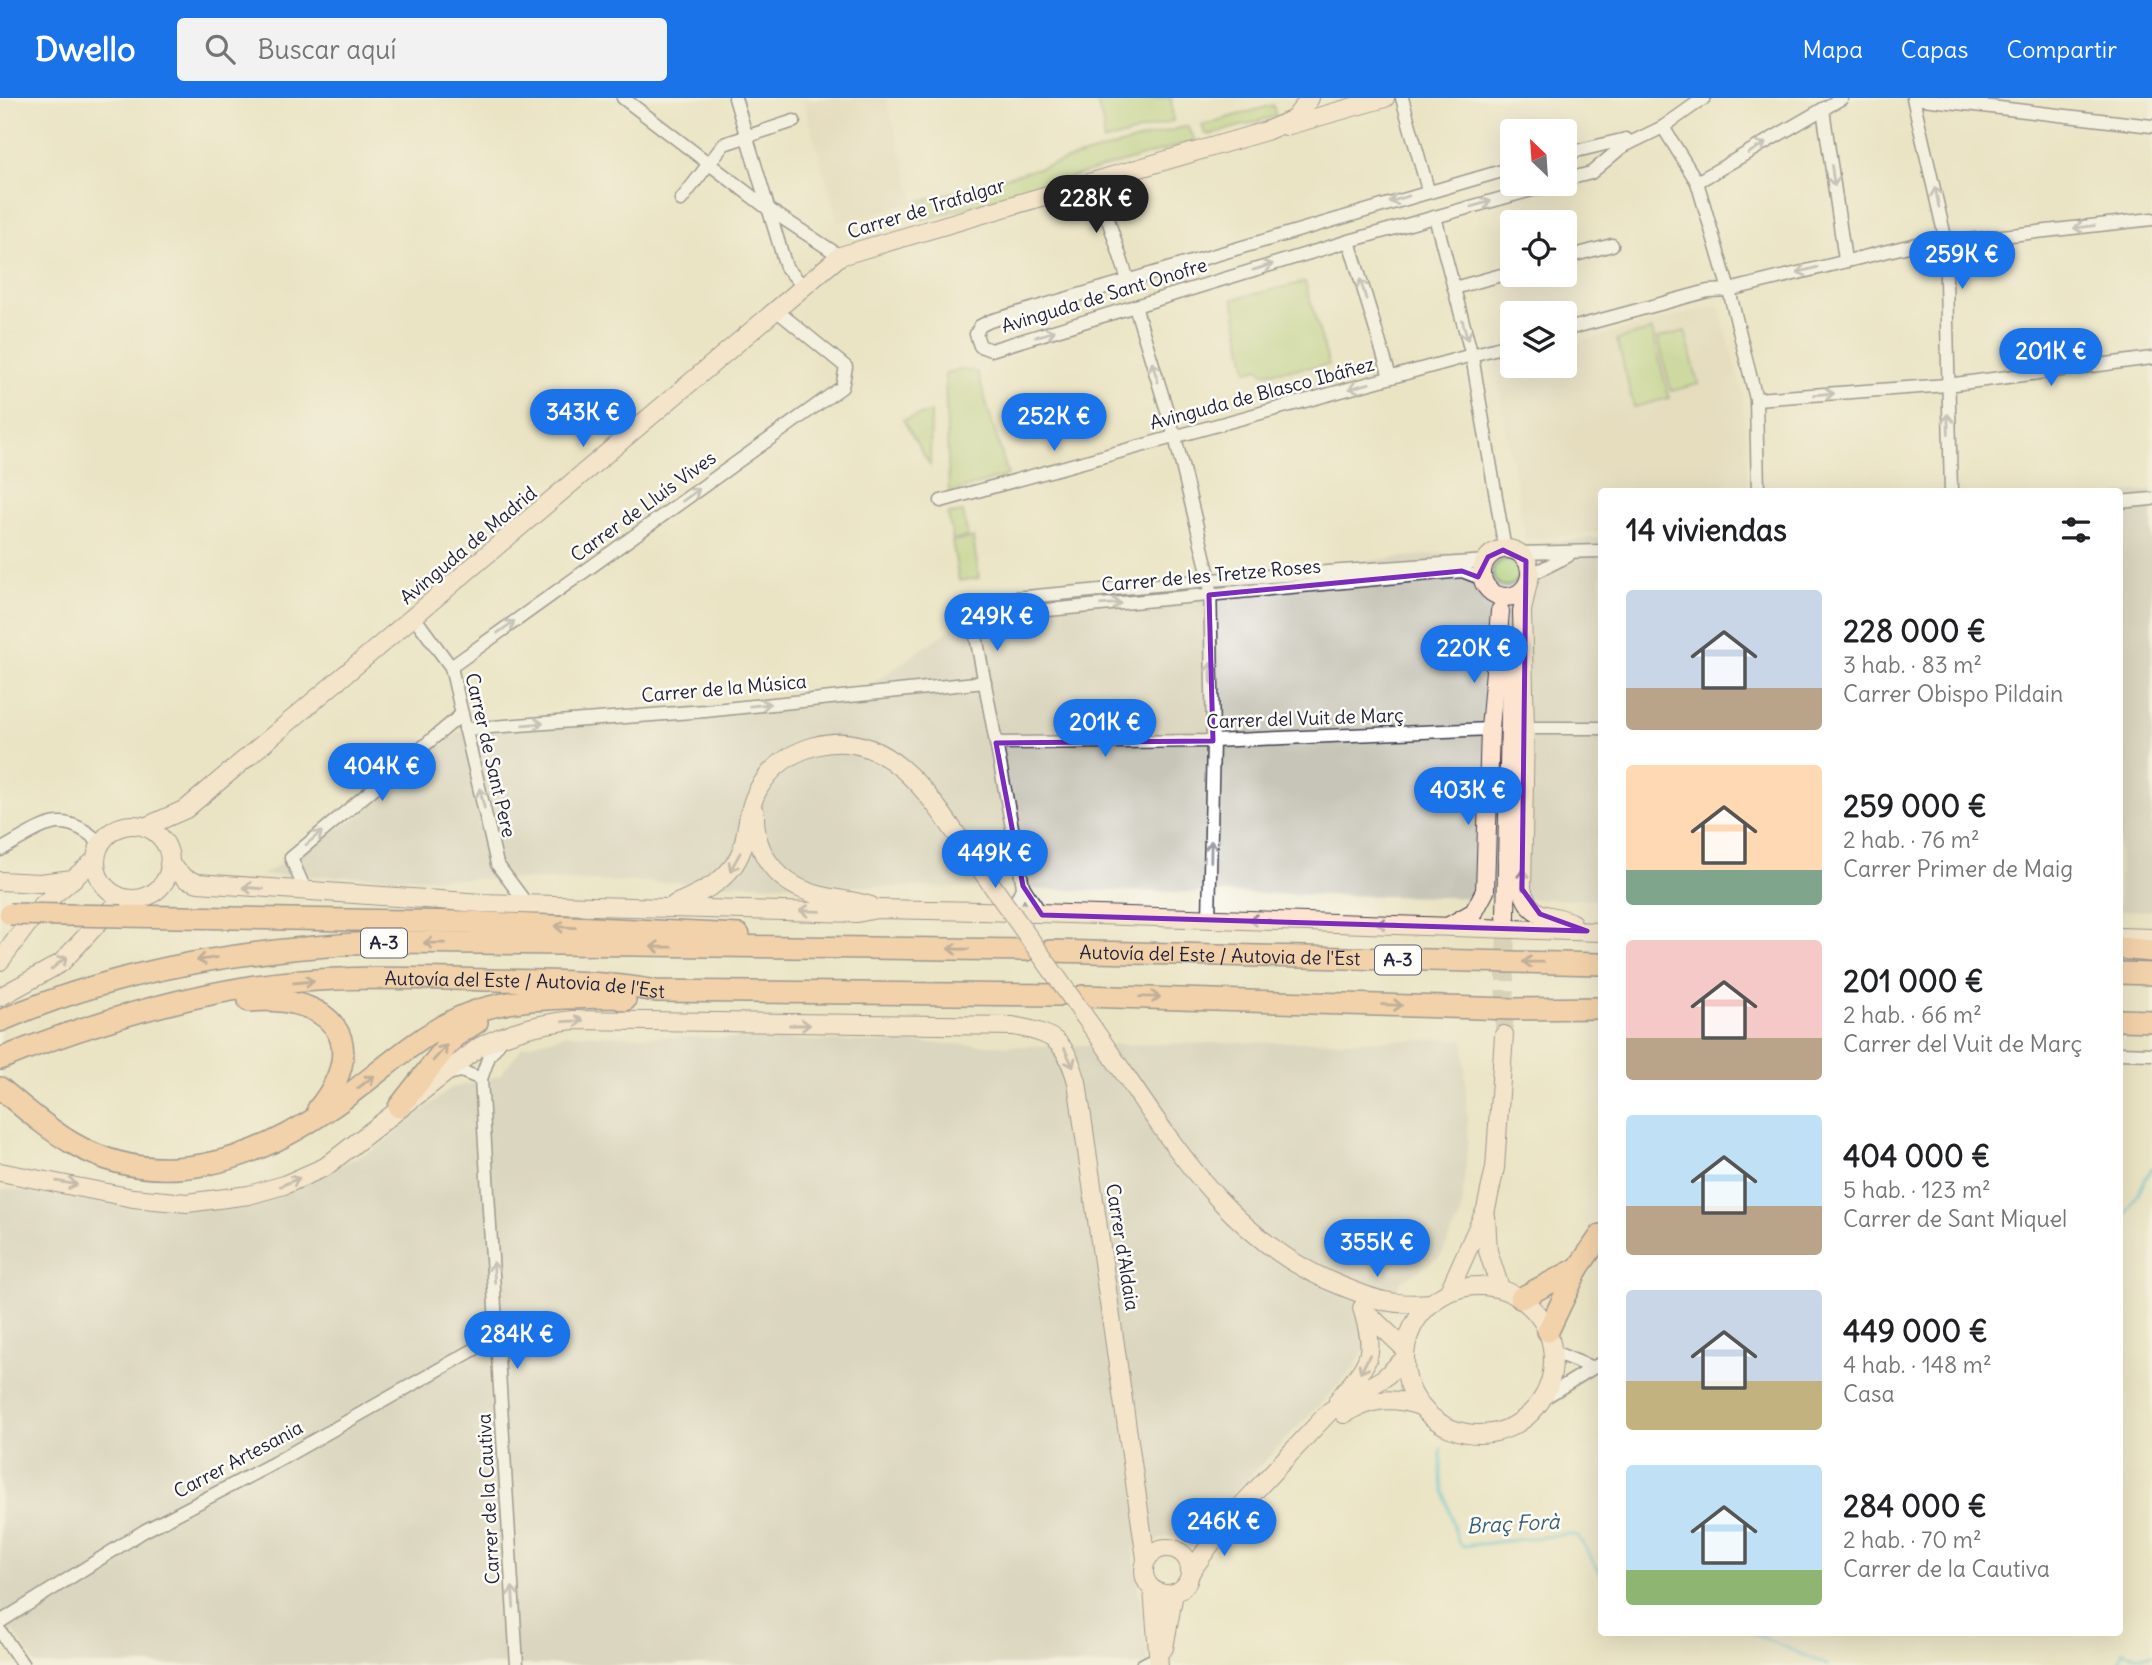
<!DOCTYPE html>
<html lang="es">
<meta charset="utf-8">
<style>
body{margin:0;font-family:Delius,sans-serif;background:#f2f2f2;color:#202124;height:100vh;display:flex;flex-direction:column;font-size:26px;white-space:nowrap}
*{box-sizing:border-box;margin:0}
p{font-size:23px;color:#757577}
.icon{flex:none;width:38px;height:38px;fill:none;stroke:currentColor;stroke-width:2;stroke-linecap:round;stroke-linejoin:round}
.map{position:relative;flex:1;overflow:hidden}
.drawer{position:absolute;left:1598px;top:390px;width:525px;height:1148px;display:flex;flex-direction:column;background:#fff;border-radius:7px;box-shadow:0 7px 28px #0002}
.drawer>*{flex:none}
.needle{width:46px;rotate:335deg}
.buttons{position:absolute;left:1500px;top:21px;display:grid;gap:14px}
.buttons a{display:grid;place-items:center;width:77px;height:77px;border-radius:7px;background:#fff;box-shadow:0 7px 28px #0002;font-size:35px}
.price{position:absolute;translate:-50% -60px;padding:0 16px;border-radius:24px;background:#1a73e8;color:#fff;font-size:23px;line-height:46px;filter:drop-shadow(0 2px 4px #0008)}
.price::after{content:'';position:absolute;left:50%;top:42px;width:21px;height:16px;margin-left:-10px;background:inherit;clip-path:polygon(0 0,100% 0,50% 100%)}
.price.current{background:#222;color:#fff}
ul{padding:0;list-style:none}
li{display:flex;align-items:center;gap:21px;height:175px;padding:0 28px}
li span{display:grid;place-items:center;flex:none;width:196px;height:140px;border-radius:7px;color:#555}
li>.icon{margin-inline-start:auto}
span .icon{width:84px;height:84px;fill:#fffc;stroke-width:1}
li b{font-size:30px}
h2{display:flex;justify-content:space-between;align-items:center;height:84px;padding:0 28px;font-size:30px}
header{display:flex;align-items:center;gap:42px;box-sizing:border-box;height:98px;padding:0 35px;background:#1a73e8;color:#fff}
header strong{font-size:33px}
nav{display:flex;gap:38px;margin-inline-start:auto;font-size:24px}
.search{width:490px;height:63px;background:#f2f2f2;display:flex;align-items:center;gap:18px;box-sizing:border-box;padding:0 24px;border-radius:7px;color:#757577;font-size:26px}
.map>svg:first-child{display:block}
.built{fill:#ddd4b5}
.industrial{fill:#c7c5b8}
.green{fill:#accd76;stroke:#677858;stroke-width:2}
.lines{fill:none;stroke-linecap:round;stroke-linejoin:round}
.stream{stroke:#55bdd2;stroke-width:3.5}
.secondary-tunnel{stroke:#c3bda9;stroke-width:18;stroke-dasharray:18 9;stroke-linecap:butt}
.street-casing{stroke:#403f50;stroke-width:15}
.secondary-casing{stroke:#403f50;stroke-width:20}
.highway-casing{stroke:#403f50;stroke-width:24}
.street{stroke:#fff;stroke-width:12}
.secondary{stroke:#fde4d1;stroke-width:18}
.highway{stroke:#fabc8b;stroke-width:21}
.secondary-bridge-casing{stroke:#403f50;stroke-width:20;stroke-linecap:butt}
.highway-bridge-casing{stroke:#403f50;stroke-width:24;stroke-linecap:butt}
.secondary-bridge{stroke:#fde4d1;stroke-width:18}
.highway-bridge{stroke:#fabc8b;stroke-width:21}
.oneway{stroke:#9c9ca7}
.oneway2{stroke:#9a8d8e}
.oneway3{stroke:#8e6f63}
.marked{fill:none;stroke:#7b2cbf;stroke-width:5;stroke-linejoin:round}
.labels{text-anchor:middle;stroke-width:5;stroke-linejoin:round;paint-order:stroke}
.shield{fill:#fdfcf7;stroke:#646373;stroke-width:2}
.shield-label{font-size:18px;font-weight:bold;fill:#22223b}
.street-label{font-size:19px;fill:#22223b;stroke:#fdfcf7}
.water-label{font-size:21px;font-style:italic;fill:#366077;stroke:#fdfcf7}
</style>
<header>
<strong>Dwello</strong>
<div class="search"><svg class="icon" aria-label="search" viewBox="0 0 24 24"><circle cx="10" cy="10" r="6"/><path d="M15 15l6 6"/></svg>Buscar aquí</div>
<nav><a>Mapa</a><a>Capas</a><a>Compartir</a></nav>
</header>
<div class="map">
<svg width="2152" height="1567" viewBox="0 0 2152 1567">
<rect width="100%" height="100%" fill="#fdfcf7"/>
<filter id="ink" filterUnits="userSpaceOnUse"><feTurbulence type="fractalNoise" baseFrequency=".0143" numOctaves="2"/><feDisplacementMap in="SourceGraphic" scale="14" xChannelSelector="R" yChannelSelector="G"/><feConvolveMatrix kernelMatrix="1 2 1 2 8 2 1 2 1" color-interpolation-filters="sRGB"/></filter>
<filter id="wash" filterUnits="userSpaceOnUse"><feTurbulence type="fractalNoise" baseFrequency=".00686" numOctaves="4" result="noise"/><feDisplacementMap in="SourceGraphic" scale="28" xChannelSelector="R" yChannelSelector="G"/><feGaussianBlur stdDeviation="1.57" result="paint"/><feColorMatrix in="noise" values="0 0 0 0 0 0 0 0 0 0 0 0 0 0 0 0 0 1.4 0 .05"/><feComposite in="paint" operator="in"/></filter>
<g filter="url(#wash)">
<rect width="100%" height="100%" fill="#ebe4c4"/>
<g class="built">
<polygon points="802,0 886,0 915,104 839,125"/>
<polygon points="1719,207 1743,298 1748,394 1601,394 1601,434 1525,441 1495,265 1512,260 1512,268 1564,268 1565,247"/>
</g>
<g class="industrial">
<polygon points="2152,392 2152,813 2119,812 2119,395"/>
<polygon points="1601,439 1601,802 262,777 357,719 458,634 863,592 994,501"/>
<polygon points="567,936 1027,948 1464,941 1468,1043 1461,1117 1441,1158 1400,1184 1353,1272 1195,1435 1164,1440 1133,1451 1149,1567 36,1567 13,1532 0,1539 0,1093 8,1091 101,1104 248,1110 373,1052 450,991 500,977 522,949"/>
</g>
<g class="green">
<polygon points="1096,0 1171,0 1173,23 1103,44 1104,30"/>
<polygon points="1273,7 1276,18 1210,37 1205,35 1202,27"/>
<polygon points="1187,28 1196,43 922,122 918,104"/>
<polygon points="1305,184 1329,267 1263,275 1260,270 1247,273 1233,201"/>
<polygon points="1652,232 1669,300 1634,309 1617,242"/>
<polygon points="1685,233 1698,286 1671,293 1658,240"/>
<polygon points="959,272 977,274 1008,377 949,395 945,275"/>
<polygon points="931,314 930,367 903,322"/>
<polygon points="963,414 968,439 953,442 948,416"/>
<polygon points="973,440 979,480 959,483 952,443"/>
<circle cx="1506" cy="475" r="13"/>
</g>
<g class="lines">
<g class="stream">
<polyline points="2119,1128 2152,1070"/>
<polyline points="1441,1351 1441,1382 1458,1444 1463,1448 1568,1436 1578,1438 1601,1476"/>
<polyline points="1752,1535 1827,1567"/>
<polyline points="2118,1567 2123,1553 2138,1558 2152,1557"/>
</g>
</g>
</g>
<g filter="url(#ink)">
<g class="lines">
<polyline class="secondary-tunnel" points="1504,937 1506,819"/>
<g class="street-casing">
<g id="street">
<polyline points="623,0 767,110 840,158"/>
<polyline points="735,0 786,169 803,188"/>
<polyline points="1402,0 1428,92"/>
<polyline points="1913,0 1945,139 1951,394"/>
<polyline points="1914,0 2152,28"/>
<polyline points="1823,11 1845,162"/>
<polyline points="1663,29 1697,84 1729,192 1756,301 1758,394"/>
<polyline points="1564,56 1626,41"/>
<polyline points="1512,70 990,223 980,228 976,236 980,248 991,252 1349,143 1553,86"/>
<polyline points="1095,82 1128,182"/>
<polyline points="1564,82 1591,75 1622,49 1663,29 1704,0"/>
<polyline points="1697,84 1842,0"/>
<polyline points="681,102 724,46 794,23"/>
<polyline points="1435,119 1472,258 1505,452"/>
<polyline points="1349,143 1390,279"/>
<polyline points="1564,160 1612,147"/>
<polyline points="1454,190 1512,174"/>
<polyline points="1135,208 1175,339 1210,482 1213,643 1209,821"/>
<polyline points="1564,232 1708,193 1729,192 1945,139 1958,143 2152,121"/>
<polyline points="1756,301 1947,287 2152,260"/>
<polyline points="941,403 1512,246"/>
<polyline points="2119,404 2152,401"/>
<polyline points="1519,455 1601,453"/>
<polyline points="1530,477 1568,458"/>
<polyline points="415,520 451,569 497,766 526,805"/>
<polyline points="975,533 991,519 1005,516 1462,473 1483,481"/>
<polyline points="451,569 842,289 846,269 776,212"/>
<polyline points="1525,630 1601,630"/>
<polyline points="465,631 705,613 985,584"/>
<polyline points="996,645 1213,643 1490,631"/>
<path d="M0,752C42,730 61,707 101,746"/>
<polyline points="306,794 291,760 462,616"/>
<polyline points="999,808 1016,803 1023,788"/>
<polyline points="1042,817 1023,788 975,533 978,513 993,502 1210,482 1486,463"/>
<polyline points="502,941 489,958 481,981 517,1567"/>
<polyline points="2119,955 2152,956"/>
<polyline points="448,976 461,973 481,981"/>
<polyline points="1554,1254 1593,1270"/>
<polyline points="1544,1300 1601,1265"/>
<polyline points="0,1524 144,1433 274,1365 498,1238"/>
<polyline points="0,1533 23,1567"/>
<polyline points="1142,1567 1158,1559"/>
</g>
</g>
<g class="secondary-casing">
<g id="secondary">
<polyline points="1286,28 1385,0"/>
<circle cx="1506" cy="475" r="24"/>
<path d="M1528,484L1522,513L1525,630L1522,791C1532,825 1551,813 1572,825"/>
<path d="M755,715C754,757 778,786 818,797C836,802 853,802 871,808"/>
<circle cx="133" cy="764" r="37"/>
<polyline points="145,729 186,711 840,158 1266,33 1294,21 1310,0"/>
<polyline points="169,766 186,781 198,785 482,805 857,815 877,811 981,813 1601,834"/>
<polyline points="0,783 39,785 73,781"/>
<path d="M675,806C706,793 736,779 744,744C748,724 750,701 763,684C775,666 794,654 815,648C894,626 941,716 979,769"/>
<polyline points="1506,819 1511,566 1515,543"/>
<polyline points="1449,828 1474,814 1485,793 1490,631 1500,513"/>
<polyline points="2119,839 2152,840"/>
<polyline points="0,863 41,808 95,762"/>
<polyline points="0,899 61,865 111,811"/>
<path d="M1092,929C1162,1027 1221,1140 1339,1187C1376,1202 1390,1208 1431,1205"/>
<path d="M0,1074L133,1100L187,1105L249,1097L284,1087L325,1069L479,949C510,933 538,926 573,922L1013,928C1056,936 1065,943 1077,984L1146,1461"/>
<polyline points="1486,1118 1488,1153 1500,1190"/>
<circle cx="1479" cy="1262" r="74"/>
<polyline points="1449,1193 1486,1111 1495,1070 1504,937"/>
<polyline points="1363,1211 1405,1251"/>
<path d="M1338,1302C1370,1262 1377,1260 1362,1210"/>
<path d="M1344,1316C1370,1301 1392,1298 1420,1308"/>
<circle cx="1167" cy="1473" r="23"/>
<polyline points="1190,1475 1227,1423 1330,1313 1384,1280 1404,1261"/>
<polyline points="1153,1492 1159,1567"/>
<polyline points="1164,1550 1174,1495"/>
</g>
</g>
<g class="highway-casing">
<g id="highway">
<polyline points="122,818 466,824 739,837"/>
<polyline points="2119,850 2152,853"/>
<path id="s1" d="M1050,853L1601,866"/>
<polyline points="2119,875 2152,876"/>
<polyline points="1083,898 1512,911 1601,910"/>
<path d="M249,903C328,896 374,941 318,1011"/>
<polyline points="2119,922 2152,923"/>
<path d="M0,923C125,868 257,850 392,844L1026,852"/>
<path id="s2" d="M0,961C80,929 164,903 249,889C329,877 412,880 492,882C547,883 602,883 656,893L1058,897"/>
<path d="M0,990C23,1009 46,1030 72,1045C158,1095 253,1064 329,1011C371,983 409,944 454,922C502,898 563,900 615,899L625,902"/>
<polyline points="399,1009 454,939 477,924"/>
<polyline points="1521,1200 1578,1170"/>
<polyline points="1548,1233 1578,1170 1601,1137"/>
</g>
</g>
<use href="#street" class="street"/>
<use href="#secondary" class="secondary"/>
<use href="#highway" class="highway"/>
<g class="secondary-bridge-casing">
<polyline id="secondary-bridge" points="979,769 1092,929"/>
</g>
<g class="highway-bridge-casing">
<polyline id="highway-bridge" points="10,816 122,818"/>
</g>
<use href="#secondary-bridge" class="secondary-bridge"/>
<use href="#highway-bridge" class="highway-bridge"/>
</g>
<defs><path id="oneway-shaft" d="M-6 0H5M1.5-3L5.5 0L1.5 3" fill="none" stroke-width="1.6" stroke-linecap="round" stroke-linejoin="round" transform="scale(1.75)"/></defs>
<g class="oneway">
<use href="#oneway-shaft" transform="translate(1757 50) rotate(-31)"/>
<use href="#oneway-shaft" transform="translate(1833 78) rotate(82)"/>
<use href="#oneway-shaft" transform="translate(1937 99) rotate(-101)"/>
<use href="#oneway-shaft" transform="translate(1399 101) rotate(163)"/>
<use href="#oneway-shaft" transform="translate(1481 106) rotate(-16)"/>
<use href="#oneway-shaft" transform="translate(2084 129) rotate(173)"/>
<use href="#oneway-shaft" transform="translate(1263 169) rotate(-17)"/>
<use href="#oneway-shaft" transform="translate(1807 172) rotate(166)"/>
<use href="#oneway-shaft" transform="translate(1363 191) rotate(-107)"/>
<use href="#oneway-shaft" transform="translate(1465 232) rotate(75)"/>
<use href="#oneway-shaft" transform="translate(1045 236) rotate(-17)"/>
<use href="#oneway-shaft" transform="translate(1155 274) rotate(-107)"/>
<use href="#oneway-shaft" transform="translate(1359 288) rotate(165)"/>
<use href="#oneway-shaft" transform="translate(1824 296) rotate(-4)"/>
<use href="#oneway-shaft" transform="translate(1948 326) rotate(-92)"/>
<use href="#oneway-shaft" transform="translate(691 397) rotate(-36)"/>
<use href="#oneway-shaft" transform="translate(1111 506) rotate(-5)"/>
<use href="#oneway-shaft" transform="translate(506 529) rotate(-36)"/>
<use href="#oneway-shaft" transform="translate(1211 575) rotate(-92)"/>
<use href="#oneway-shaft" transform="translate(760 607) rotate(-6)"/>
<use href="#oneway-shaft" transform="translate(533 626) rotate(-5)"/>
<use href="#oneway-shaft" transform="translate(482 700) rotate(-103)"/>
<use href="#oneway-shaft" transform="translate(314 740) rotate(-40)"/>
<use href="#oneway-shaft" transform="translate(1211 753) rotate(-89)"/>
<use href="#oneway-shaft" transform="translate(494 1174) rotate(-94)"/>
<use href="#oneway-shaft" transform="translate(513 1499) rotate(-94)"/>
</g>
<g class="oneway2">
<use href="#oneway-shaft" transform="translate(735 764) rotate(119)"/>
<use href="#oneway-shaft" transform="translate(1523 781) rotate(-90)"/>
<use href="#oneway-shaft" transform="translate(253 790) rotate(-175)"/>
<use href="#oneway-shaft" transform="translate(810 813) rotate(-178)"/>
<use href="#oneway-shaft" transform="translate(1259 822) rotate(-179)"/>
<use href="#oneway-shaft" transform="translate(1387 826) rotate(-177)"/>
<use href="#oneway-shaft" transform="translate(59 865) rotate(-40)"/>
<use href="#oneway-shaft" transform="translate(573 923) rotate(-3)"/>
<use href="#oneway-shaft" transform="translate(800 927)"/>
<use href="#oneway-shaft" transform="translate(1069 960) rotate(65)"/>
<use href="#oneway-shaft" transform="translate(290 1084) rotate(-23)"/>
<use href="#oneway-shaft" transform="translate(67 1085) rotate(10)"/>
<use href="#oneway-shaft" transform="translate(1365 1266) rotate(117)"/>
</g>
<g class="oneway3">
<use href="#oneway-shaft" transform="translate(565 829) rotate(-177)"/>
<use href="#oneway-shaft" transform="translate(434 845) rotate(-179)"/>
<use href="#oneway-shaft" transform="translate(661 849) rotate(-179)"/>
<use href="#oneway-shaft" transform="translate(958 851) rotate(-179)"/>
<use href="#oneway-shaft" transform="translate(207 861) rotate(171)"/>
<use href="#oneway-shaft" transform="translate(1533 864) rotate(-179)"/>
<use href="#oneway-shaft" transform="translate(304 884) rotate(-5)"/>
<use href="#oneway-shaft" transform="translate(1150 899) rotate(1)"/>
<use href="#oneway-shaft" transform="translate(1392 907) rotate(2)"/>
<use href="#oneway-shaft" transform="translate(440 955) rotate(-49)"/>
<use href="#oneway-shaft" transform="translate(366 984) rotate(-37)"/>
</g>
</g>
<path d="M0 0H2152V1567H0ZM1503,452L1526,463L1522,791L1540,816L1587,833L1042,817L1023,788L996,645L1213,643L1209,497L1462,473L1478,479L1488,459Z" fill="#ebe4c4" fill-opacity=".55" fill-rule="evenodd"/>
<path class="marked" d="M1503,452L1526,463L1522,791L1540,816L1587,833L1042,817L1023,788L996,645L1213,643L1209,497L1462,473L1478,479L1488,459Z"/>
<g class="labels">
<g class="shield">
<rect x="361" y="830.5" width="46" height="29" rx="5"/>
<rect x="1375" y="847.5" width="46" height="29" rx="5"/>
</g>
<g class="shield-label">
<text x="384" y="851">A-3</text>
<text x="1398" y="868">A-3</text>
</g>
<g class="street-label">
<text transform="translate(926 110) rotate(-17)" y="7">Carrer de Trafalgar</text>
<text transform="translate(1104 197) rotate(-17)" y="7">Avinguda de Sant Onofre</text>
<text transform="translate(1262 295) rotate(-15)" y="7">Avinguda de Blasco Ibáñez</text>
<text transform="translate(643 408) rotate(-36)" y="7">Carrer de Lluís Vives</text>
<text transform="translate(468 447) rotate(-40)" y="7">Avinguda de Madrid</text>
<text transform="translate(1211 477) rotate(-5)" y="7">Carrer de les Tretze Roses</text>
<text transform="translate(724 590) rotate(-5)" y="7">Carrer de la Música</text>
<text transform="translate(1305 620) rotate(-2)" y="7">Carrer del Vuit de Març</text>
<text transform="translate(491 657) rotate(77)" y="7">Carrer de Sant Pere</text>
<text dy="7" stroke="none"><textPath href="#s1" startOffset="170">Autovía del Este / Autovia de l'Est</textPath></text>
<text dy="7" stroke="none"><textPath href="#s2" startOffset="536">Autovía del Este / Autovia de l'Est</textPath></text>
<text transform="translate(1123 1149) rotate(81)" y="7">Carrer d'Aldaia</text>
<text transform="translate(238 1361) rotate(-28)" y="7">Carrer Artesania</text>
<text transform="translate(488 1401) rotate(-93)" y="7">Carrer de la Cautiva</text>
</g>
<g class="water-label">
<text transform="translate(1513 1426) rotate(-3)" y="7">Braç Forà</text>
</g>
</g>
</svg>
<div class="buttons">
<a><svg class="needle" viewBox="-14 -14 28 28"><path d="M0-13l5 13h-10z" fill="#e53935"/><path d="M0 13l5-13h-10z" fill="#757577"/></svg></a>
<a><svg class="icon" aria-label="locate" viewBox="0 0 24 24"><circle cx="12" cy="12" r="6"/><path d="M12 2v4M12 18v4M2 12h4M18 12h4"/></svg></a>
<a><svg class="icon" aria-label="layers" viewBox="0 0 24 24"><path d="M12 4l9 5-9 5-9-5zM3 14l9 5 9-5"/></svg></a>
</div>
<b class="price current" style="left:1096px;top:137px">228K €</b>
<b class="price" style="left:1962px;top:193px">259K €</b>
<b class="price" style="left:2051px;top:290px">201K €</b>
<b class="price" style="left:583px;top:351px">343K €</b>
<b class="price" style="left:1054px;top:355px">252K €</b>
<b class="price" style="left:997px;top:555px">249K €</b>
<b class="price" style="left:1474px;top:587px">220K €</b>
<b class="price" style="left:1105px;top:661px">201K €</b>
<b class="price" style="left:382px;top:705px">404K €</b>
<b class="price" style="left:1468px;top:729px">403K €</b>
<b class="price" style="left:995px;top:792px">449K €</b>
<b class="price" style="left:1377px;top:1181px">355K €</b>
<b class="price" style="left:517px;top:1273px">284K €</b>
<b class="price" style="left:1224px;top:1460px">246K €</b>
<section class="drawer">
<h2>14 viviendas<svg class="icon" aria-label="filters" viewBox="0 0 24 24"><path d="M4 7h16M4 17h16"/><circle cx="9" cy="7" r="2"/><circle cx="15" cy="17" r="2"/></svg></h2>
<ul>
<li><span style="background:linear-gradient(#c9d6e8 70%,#b9a48a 0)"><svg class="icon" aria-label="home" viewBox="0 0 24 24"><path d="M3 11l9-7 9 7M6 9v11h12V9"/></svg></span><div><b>228 000 €</b><p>3 hab. · 83 m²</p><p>Carrer Obispo Pildain</p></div></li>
<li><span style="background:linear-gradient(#ffd9b3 75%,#7fa58c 0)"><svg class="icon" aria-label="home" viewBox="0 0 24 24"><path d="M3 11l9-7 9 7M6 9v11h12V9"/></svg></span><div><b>259 000 €</b><p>2 hab. · 76 m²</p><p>Carrer Primer de Maig</p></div></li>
<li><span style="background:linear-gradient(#f6c9c9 70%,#b9a48a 0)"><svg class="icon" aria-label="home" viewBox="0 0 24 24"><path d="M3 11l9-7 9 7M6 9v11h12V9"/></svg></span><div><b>201 000 €</b><p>2 hab. · 66 m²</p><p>Carrer del Vuit de Març</p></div></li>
<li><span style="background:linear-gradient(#bfe0f5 65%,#b9a48a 0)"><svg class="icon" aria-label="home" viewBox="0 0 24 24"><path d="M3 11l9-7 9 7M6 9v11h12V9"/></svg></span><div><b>404 000 €</b><p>5 hab. · 123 m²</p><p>Carrer de Sant Miquel</p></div></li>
<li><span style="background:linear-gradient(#c9d6e8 65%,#c2b280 0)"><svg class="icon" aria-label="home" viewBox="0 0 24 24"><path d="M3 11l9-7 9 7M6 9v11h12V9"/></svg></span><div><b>449 000 €</b><p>4 hab. · 148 m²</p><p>Casa</p></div></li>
<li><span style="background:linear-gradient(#bfe0f5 75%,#8fb573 0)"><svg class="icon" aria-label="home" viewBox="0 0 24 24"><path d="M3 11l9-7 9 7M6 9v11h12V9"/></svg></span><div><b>284 000 €</b><p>2 hab. · 70 m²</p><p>Carrer de la Cautiva</p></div></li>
</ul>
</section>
</div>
